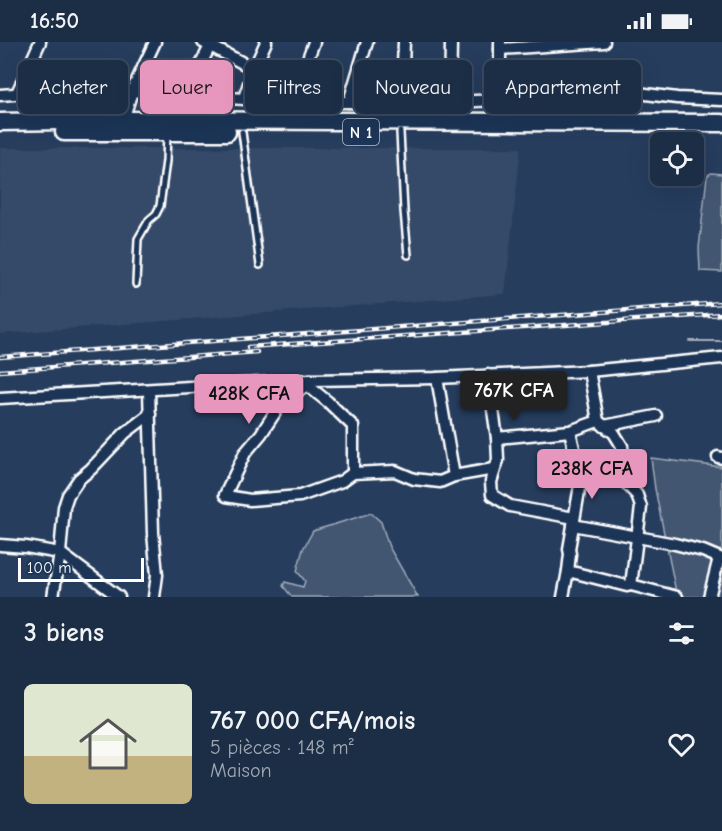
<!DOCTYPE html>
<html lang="fr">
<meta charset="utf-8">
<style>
body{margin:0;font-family:"Comic Neue",sans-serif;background:#25364d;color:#f1f3f6;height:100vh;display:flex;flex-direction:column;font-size:22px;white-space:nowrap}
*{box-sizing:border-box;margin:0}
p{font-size:20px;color:#a0a8b3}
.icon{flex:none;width:33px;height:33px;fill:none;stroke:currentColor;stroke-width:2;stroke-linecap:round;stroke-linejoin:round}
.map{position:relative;height:555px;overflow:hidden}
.details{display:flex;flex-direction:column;background:#1c2e46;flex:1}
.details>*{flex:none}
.top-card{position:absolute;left:18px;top:18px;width:687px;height:54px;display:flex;gap:12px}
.controls{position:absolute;left:650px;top:90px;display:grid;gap:12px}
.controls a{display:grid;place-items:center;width:54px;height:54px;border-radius:9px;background:#1c2e46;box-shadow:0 6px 24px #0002,0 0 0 2px #3a4a5f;font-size:30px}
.scale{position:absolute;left:18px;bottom:15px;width:126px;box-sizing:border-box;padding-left:6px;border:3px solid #fff;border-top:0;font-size:16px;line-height:21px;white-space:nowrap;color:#fff;-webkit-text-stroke:4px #1d3557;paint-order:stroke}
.price{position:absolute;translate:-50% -51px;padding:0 14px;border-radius:6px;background:#e797bd;color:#111;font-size:20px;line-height:39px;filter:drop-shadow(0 2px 3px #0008)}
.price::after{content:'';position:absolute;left:50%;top:36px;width:18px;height:14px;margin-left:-9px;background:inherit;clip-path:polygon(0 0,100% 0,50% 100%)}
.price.active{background:#222;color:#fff}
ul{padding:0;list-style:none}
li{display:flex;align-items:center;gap:18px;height:150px;padding:0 24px}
li span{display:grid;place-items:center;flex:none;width:168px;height:120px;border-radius:9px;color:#555}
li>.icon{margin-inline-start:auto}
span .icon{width:72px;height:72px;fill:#fffc;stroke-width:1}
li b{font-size:26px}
h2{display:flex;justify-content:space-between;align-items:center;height:72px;padding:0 24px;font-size:26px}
.tag{padding:0 21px;border-radius:9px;background:#1c2e46;box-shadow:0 6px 24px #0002,0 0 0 2px #3a4a5f;font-size:21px;line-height:54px}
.tag.active{background:#e797bd;color:#111}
.status{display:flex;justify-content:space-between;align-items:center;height:42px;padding:0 30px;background:#1c2e46;direction:ltr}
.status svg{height:16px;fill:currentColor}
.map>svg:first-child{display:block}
.built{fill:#344a68}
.green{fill:#425672;stroke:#a0aab8;stroke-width:1.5}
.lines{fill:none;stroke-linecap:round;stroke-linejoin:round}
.stream{stroke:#a4aebb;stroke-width:2}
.service-casing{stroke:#fff;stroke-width:10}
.minor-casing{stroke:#fff;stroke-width:15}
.trunk-casing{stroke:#fff;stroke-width:21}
.service{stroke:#1d3557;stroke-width:5}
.minor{stroke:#1d3557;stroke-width:10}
.trunk{stroke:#1d3557;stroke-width:16}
.rail-casing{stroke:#fff;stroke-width:4.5}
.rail{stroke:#1d3557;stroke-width:2;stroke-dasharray:7;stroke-linecap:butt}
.labels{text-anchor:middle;stroke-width:4.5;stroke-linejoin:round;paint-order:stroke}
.shield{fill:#1d3557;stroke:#bbc2cd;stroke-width:1.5}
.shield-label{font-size:16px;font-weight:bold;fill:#fff}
</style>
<div class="status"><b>16:50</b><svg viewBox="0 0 49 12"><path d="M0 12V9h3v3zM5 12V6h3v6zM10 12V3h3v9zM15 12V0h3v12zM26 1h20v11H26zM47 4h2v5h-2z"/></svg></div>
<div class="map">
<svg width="722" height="555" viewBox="0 0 722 555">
<rect width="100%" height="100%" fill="#263d5e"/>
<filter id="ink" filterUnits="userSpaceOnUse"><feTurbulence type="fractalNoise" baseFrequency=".0167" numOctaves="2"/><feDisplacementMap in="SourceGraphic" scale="12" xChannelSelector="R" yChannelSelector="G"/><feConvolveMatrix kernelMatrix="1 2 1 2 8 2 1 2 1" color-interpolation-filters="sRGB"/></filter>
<g filter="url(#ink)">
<polygon class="built" points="0,106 521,106 505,252 0,292"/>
<g class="green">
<polygon points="711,131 722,132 722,230 700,229 699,206 707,134"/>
<polygon points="651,416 722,425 722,555 677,555 655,447"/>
<polygon points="371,471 381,480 389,505 418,555 292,555 283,544 285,540 303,545 305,539 297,529 303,507 313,489"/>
</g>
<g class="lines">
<polyline class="stream" points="690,299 722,299"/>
<g class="service-casing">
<g id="service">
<polyline points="242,90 260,223"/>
<polyline points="400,90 404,169 408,213"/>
<polyline points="136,242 138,197 149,178 156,172 160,164 166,119 167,92"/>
</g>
</g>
<g class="minor-casing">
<g id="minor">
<polyline points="203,0 254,27"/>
<polyline points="500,7 604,0"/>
<polyline points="17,51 40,0"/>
<polyline points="0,53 56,49 117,50 126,49 149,50 178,54 198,54 292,60 349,60 401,62 500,58 564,51 638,51 677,56 722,58"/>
<polyline points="185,54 212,0"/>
<polyline points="244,56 254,27 266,0"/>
<polyline points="500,58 500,0"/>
<polyline points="292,60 314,0"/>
<polyline points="349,60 367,0"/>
<polyline points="450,60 451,0"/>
<polyline points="401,69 404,0"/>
<polyline points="123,78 132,49 155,0"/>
<polyline points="488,333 497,396 570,389 598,379"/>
<polyline points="437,336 454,434"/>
<polyline points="310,338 307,343 289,355 278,366 261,392 245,411 225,453 226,454 250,458 300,454 342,439 353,431 395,429 414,437 440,440 454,434 494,427"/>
<polyline points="307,343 328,360 353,384 353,431"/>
<polyline points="149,348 153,491 157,533 154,555"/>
<polyline points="0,356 310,338 437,336 589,329 722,316"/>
<polyline points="604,384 656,374"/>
<polyline points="497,396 498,418 491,440 492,453 510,464 574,476"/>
<polyline points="718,415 722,416"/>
<polyline points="573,483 675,502 703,509 722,517"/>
<polyline points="0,503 26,505 60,511 119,555"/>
<polyline points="568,529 570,512 569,507 581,438 570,389"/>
<polyline points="631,543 677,555"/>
<polyline points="53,555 60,511 64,465 68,453 79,437 91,427 125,391 150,372"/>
<polyline points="563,555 568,529 627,544 631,543 641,465 637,453 625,440 622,404 614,391 598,379 589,329"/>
<polyline points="709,555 719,516"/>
</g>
</g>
<g class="trunk-casing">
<g id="trunk">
<polyline points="0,80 123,78 722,81"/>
<polyline points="64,90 227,90"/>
</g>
</g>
<use href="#service" class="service"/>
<use href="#minor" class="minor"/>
<use href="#trunk" class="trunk"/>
<g class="rail-casing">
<g id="rail">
<polyline points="248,305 722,272"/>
<polyline points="0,315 722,261"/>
<polyline points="0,329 257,310"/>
</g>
</g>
<use href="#rail" class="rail"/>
</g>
</g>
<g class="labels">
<rect class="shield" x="343" y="77" width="36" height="26" rx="4.5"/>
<g class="shield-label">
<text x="361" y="96">N 1</text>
</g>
</g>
</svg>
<div class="controls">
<a><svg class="icon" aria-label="locate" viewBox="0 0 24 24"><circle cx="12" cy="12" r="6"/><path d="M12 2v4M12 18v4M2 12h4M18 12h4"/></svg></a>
</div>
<div class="scale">100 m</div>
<b class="price active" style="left:514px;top:380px">767K CFA</b>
<b class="price" style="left:249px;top:383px">428K CFA</b>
<b class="price" style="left:592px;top:458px">238K CFA</b>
<div class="top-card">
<a class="tag">Acheter</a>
<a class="tag active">Louer</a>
<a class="tag">Filtres</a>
<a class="tag">Nouveau</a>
<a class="tag">Appartement</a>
</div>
</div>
<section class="details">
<h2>3 biens<svg class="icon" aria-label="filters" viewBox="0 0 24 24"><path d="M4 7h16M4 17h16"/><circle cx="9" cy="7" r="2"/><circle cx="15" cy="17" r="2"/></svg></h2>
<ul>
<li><span style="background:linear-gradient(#dfe7d0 60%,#c2b280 0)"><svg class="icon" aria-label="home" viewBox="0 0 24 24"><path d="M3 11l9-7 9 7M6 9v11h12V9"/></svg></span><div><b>767 000 CFA/mois</b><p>5 pièces · 148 m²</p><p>Maison</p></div><svg class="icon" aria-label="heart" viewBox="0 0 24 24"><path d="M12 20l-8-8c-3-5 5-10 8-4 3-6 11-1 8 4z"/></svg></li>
</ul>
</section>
